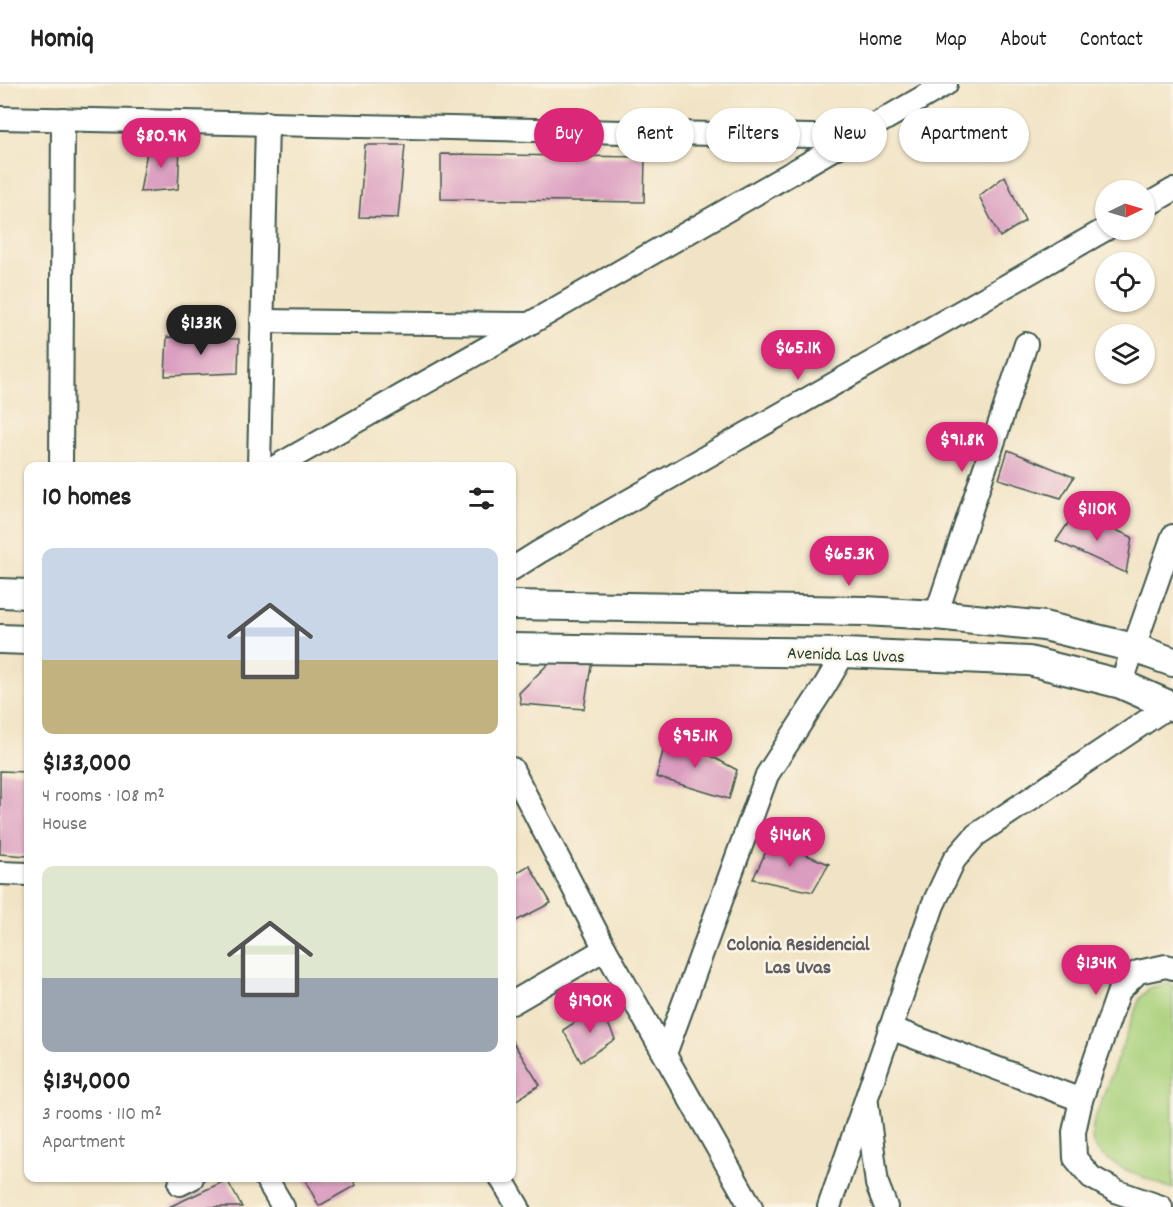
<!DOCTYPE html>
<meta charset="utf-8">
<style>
body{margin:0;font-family:Dekko,sans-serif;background:#f6f6f6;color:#222;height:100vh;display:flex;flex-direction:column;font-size:22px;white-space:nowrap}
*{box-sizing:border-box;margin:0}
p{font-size:20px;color:#767676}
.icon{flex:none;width:33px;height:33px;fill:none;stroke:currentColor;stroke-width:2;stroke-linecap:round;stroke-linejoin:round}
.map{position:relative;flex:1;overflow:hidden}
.side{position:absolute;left:24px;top:378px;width:492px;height:720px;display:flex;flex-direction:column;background:#fff;border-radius:12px;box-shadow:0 2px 4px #0004}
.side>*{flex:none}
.banner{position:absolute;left:534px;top:24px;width:549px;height:54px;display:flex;gap:12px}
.needle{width:39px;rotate:85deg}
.buttons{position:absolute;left:1095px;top:96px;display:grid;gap:12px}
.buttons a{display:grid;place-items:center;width:60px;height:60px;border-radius:50%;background:#fff;box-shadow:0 2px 4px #0004;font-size:30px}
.price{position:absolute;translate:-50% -51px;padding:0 14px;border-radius:21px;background:#db2777;color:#fff;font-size:20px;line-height:39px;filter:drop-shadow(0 2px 3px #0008)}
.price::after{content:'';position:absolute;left:50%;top:36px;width:18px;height:14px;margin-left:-9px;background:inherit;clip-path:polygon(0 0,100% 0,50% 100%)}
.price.active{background:#222;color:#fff}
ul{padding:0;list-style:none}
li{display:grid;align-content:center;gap:12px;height:318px;padding:0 18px}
li span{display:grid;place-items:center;height:186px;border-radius:12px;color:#555}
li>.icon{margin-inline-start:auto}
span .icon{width:108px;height:108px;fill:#fffc;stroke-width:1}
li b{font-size:26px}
h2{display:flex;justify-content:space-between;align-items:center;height:72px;padding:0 18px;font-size:26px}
.tag{padding:0 21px;border-radius:27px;background:#fff;box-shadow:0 2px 4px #0004;font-size:21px;line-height:54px}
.tag.active{background:#db2777;color:#fff}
header{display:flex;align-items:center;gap:36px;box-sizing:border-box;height:84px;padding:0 30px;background:#fff;border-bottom:2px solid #e0e0e0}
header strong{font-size:28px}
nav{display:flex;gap:33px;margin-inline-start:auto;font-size:21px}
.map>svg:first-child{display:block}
.green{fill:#a8d07a;stroke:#648657;stroke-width:1.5}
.building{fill:#da9cbf}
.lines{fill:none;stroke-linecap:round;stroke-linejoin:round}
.minor-casing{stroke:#3e564a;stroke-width:26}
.tertiary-casing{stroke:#3e564a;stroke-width:32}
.minor{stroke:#fff;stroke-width:22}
.tertiary{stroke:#fff;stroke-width:28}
.labels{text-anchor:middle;stroke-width:5;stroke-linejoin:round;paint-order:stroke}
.street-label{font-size:18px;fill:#1f3d34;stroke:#fcf5e5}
.neighbourhood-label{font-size:20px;font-weight:bold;fill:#605e65;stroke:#fcf5e5}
</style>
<header>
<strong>Homiq</strong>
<nav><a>Home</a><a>Map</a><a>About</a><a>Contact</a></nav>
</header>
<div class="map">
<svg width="1173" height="1123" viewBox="0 0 1173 1123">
<rect width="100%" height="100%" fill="#fcf5e5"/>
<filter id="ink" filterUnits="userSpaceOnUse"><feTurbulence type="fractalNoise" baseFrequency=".0167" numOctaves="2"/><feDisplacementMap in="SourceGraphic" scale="12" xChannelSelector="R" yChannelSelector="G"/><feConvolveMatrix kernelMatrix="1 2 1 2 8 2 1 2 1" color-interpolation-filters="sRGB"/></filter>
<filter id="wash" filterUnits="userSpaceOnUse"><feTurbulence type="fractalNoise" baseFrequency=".008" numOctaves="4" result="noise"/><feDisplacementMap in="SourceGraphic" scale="24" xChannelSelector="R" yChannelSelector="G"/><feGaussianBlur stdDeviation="1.35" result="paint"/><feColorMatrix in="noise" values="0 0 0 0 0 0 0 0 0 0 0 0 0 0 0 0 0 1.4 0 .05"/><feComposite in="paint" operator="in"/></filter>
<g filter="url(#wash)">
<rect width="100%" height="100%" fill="#f1e3c5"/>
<path class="green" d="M1164,900L1173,901V1105C1153,1097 1095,1079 1092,1055C1091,1049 1093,1042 1094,1037L1140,914L1149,904Z"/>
<g id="blocks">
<g class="building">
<polygon points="148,61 180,64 178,105 140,108"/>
<polygon points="365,61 405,61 398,134 359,133"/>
<polygon points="441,70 645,73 644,118 441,115"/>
<polygon points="1005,92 1025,137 1000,153 979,112"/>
<polygon points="167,253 239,255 238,289 165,292"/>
<polygon points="1008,366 1074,393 1061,414 999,395"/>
<polygon points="1075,429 1132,453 1126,489 1056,457"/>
<polygon points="592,576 584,625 521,620 519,609 550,578"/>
<polygon points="668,649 737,686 729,715 656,693"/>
<polygon points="0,687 28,688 28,772 0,770"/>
<polygon points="771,757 829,780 813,808 753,795"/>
<polygon points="529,781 551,819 512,839 512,792"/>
<polygon points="600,922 615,955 581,978 563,946"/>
<polygon points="512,957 540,1001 512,1019"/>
<polygon points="304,1094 351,1094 356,1101 319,1122"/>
<polygon points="227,1096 242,1123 169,1123"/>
</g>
</g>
</g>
<g filter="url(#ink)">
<use href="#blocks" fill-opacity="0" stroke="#3e564a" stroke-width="1.5"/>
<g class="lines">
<g class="minor-casing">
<g id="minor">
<polyline points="0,34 854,53"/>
<polyline points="1144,123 1173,106"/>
<polyline points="262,237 527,240"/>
<polyline points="61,382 63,35"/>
<polyline points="259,382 267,39"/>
<polyline points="277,382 529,240 946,0"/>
<polyline points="512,485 539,468 1106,145"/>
<polyline points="936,531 1026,260"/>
<polyline points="1121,600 1173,452"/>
<polyline points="512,685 605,865 751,1123"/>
<polyline points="0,789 28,790"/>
<polyline points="512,919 605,865"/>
<polyline points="890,944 1081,1016"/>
<polyline points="665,970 767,691 824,603 844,569"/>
<polyline points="867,1020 877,1100 886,1123"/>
<polyline points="266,1094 283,1123"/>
<polyline points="501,1094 518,1123"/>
<polyline points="180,1100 192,1094"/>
<polyline points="829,1123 933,821 954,776 976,751 1169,622"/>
<polyline points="1161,1123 1118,1108 1091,1093 1075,1074 1074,1048 1081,1016 1119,907 1138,888 1166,882 1173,884"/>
</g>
</g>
<g class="tertiary-casing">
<g id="tertiary">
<polyline points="0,509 28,510"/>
<polyline points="512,521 865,527 936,531 1044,542 1134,564 1173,578"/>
<polyline points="0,555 28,556"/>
<polyline points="512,564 844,569 1029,577 1121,600 1173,623"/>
</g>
</g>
<use href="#minor" class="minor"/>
<use href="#tertiary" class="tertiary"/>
</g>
</g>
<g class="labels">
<g class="street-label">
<text transform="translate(846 570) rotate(2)" y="6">Avenida Las Uvas</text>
</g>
<g class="neighbourhood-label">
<text x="798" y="866">Colonia Residencial<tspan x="798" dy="23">Las Uvas</tspan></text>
</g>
</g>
</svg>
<div class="buttons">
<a><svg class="needle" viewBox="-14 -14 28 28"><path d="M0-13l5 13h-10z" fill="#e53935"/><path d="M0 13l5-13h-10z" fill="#767676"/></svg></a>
<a><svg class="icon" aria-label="locate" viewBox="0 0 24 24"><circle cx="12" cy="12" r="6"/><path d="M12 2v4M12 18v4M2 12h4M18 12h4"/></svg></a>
<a><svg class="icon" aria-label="layers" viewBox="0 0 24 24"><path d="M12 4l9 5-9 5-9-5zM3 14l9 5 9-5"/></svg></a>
</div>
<b class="price" style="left:161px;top:85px">$80.9K</b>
<b class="price active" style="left:201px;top:272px">$133K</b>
<b class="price" style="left:798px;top:297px">$65.1K</b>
<b class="price" style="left:962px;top:389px">$91.8K</b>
<b class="price" style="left:1097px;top:458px">$110K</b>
<b class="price" style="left:849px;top:503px">$65.3K</b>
<b class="price" style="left:695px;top:685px">$95.1K</b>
<b class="price" style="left:790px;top:784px">$146K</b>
<b class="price" style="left:1096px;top:912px">$134K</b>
<b class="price" style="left:590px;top:950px">$190K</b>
<div class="banner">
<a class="tag active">Buy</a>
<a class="tag">Rent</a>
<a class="tag">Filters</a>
<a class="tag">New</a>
<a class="tag">Apartment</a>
</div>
<section class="side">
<h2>10 homes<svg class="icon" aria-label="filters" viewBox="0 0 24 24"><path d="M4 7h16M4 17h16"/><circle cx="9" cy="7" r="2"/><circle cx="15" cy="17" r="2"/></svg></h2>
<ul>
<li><span style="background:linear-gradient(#c9d6e8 60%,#c2b280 0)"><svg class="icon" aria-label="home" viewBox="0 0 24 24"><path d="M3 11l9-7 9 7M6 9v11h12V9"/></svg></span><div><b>$133,000</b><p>4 rooms · 108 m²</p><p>House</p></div></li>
<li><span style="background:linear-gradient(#dfe7d0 60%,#9aa5b1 0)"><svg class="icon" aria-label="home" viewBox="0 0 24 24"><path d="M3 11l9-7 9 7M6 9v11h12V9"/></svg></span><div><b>$134,000</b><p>3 rooms · 110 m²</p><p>Apartment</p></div></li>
</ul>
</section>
</div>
